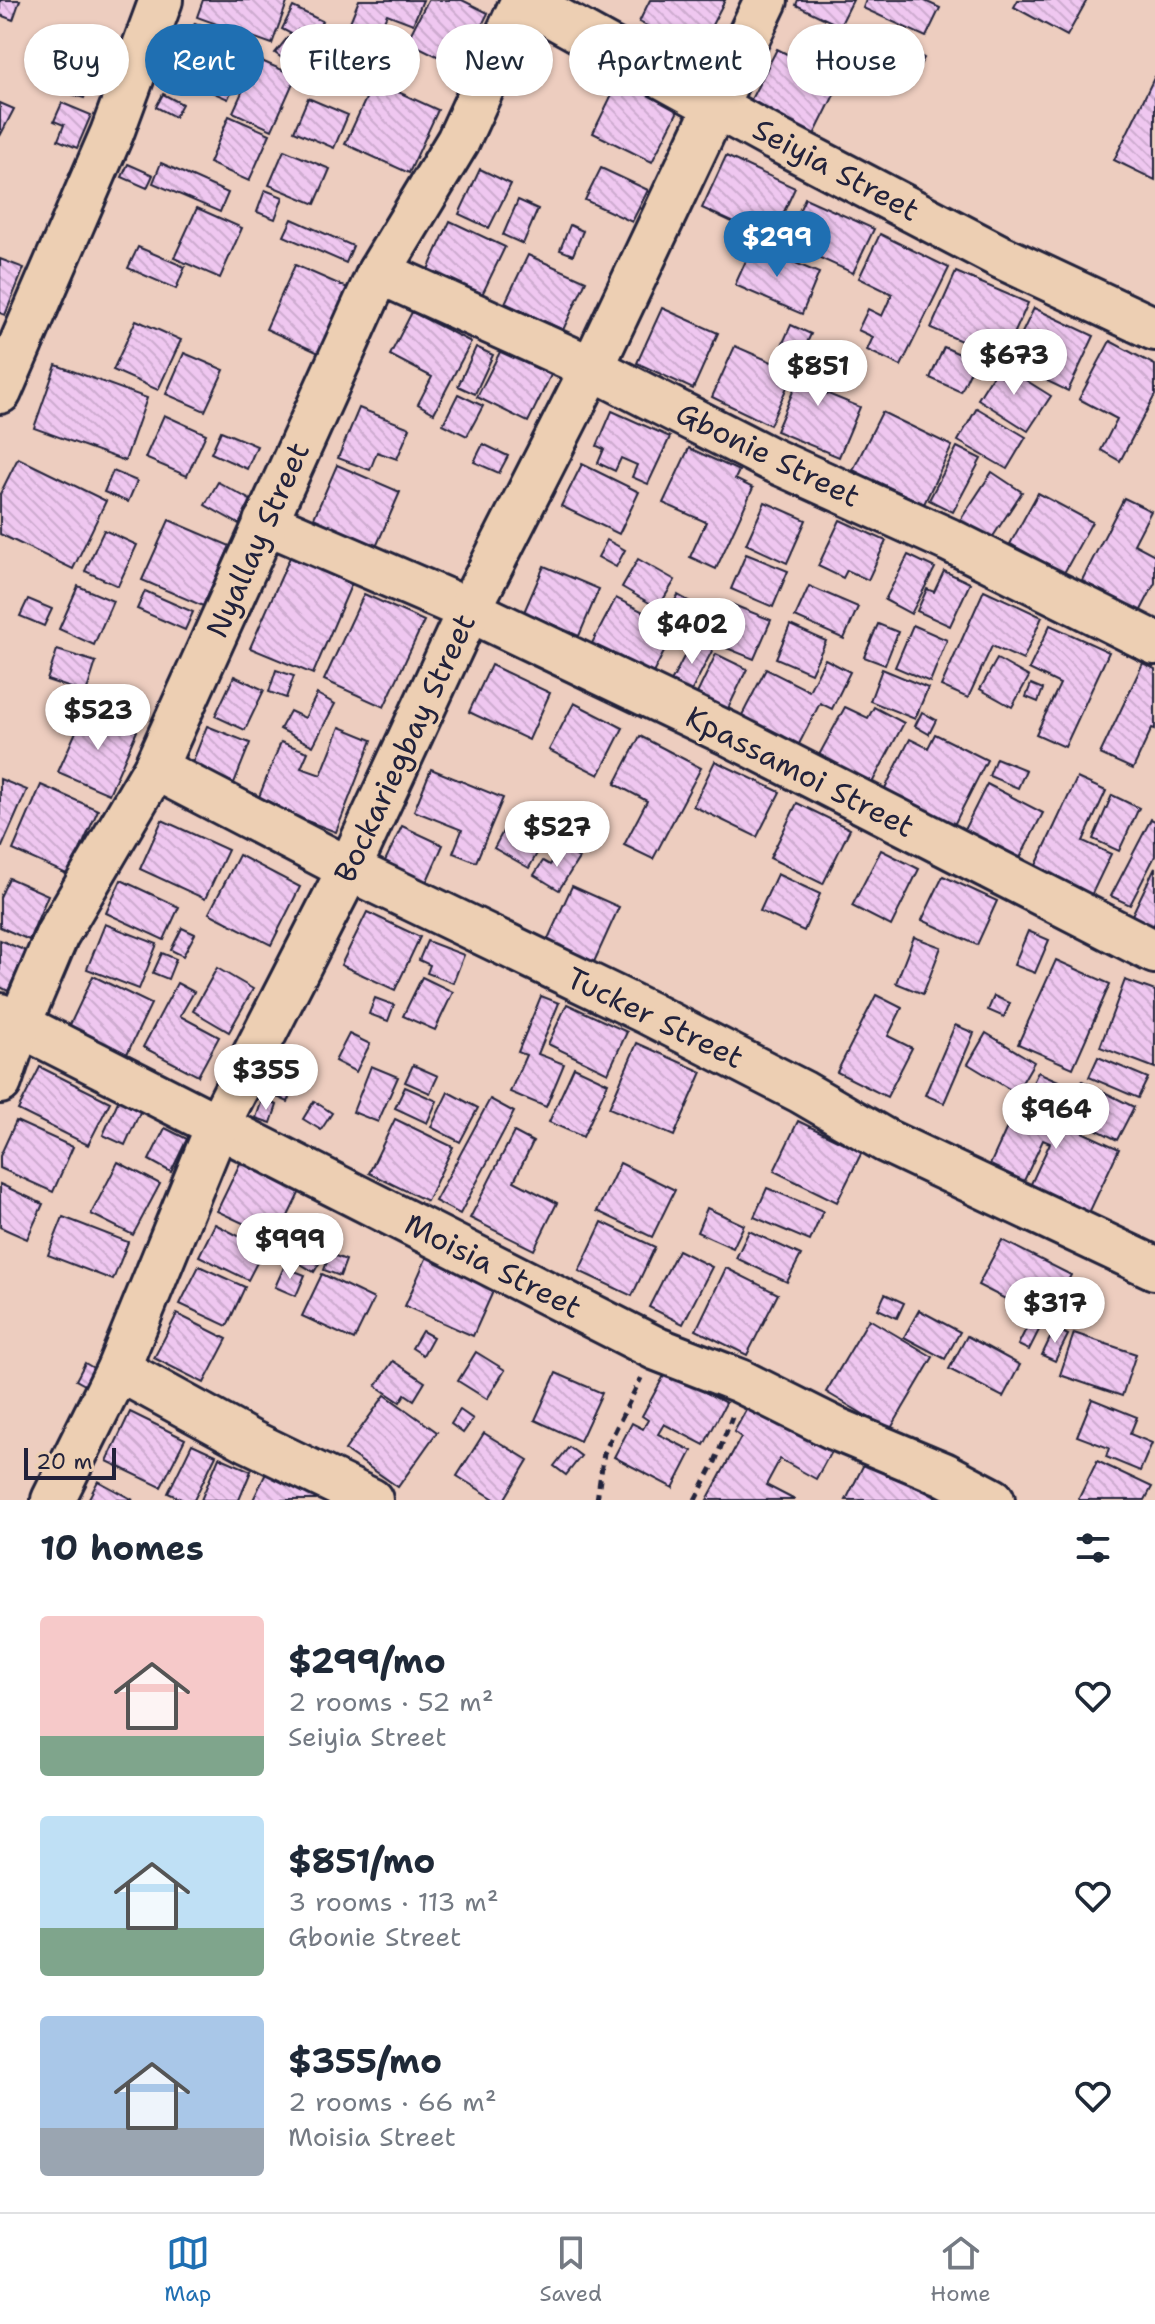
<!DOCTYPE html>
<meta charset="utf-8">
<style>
body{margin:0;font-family:"Shantell Sans",sans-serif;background:#f6f6f7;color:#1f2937;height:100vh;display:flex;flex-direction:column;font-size:30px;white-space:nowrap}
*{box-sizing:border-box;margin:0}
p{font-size:26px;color:#747a83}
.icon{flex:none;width:44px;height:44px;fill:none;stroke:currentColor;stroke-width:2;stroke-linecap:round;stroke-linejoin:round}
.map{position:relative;height:1500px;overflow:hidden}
.sheet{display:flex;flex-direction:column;background:#fff;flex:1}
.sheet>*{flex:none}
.banner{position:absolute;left:24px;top:24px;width:1108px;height:72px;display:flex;gap:16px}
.scale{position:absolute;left:24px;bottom:20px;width:92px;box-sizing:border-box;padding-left:8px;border:4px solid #22223b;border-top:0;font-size:22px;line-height:28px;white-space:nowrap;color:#22223b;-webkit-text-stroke:6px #edcfb3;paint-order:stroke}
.price{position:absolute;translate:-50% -68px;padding:0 18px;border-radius:28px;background:#fff;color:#222;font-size:26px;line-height:52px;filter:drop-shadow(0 2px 4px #0008)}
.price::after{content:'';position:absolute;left:50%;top:48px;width:24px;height:18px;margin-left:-12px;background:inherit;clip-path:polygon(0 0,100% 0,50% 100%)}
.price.selected{background:#1f6fb2;color:#fff}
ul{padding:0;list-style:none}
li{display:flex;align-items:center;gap:24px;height:200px;padding:0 40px}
li span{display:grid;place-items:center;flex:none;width:224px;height:160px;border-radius:8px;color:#555}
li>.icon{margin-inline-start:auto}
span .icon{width:96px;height:96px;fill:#fffc;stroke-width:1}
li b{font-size:34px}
h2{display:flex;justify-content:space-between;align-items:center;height:96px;padding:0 40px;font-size:34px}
.tag{padding:0 28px;border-radius:36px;background:#fff;box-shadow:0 2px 6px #0004;font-size:28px;line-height:72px}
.tag.selected{background:#1f6fb2;color:#fff}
.menu{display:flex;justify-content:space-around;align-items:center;height:112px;border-top:2px solid #e0e1e3;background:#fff;font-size:22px;color:#747a83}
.menu a{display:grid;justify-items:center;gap:4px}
.menu .selected{color:#1f6fb2}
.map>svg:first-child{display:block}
.building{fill:url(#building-back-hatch);stroke:#22223b;stroke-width:2}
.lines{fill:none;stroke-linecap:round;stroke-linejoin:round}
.minor-casing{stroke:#22223b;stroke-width:48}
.path{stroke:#22223b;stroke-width:5;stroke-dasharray:8 6;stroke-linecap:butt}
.minor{stroke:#edcfb3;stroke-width:42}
.labels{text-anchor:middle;stroke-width:6;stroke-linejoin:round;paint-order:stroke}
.street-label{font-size:30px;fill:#22223b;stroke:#edcfb3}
</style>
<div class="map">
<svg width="1155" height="1500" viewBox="0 0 1155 1500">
<defs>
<pattern id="building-back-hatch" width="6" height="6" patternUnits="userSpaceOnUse" patternTransform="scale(2)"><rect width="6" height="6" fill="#efc7f0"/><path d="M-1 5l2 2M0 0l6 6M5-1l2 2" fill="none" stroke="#cdabcf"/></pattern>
</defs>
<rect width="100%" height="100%" fill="#edcdbf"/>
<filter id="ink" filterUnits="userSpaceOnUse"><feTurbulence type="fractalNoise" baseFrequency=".0125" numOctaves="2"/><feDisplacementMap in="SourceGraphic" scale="16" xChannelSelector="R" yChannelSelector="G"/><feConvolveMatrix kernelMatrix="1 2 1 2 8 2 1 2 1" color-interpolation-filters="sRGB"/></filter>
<g filter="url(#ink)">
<g class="building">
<polygon points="0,0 20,0 13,20 0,15"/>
<polygon points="203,0 288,0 272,44 197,17"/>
<polygon points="359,0 423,0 413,24 387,14 371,50 343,39"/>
<polygon points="428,0 462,0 488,13 461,68 407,41"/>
<polygon points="650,0 725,0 698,52 639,22"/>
<polygon points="798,0 853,0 840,26 796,5"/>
<polygon points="866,0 923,0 940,8 926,37 863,8"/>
<polygon points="1018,0 1087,0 1067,36 1014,7"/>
<polygon points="293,7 322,21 313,38 298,30 295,36 282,29"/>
<polygon points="195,23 250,47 228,99 172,75"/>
<polygon points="288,37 308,51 296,68 275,53"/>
<polygon points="777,49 841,81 812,139 747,107"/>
<polygon points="914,52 924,58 914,75 904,69"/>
<polygon points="257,59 296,76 272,130 233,112"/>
<polygon points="59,70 90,80 84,98 53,88"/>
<polygon points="621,76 681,105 652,162 593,133"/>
<polygon points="1155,76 1155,180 1114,160"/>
<polygon points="374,81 438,110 409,173 345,144"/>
<polygon points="163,94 182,104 175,117 156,107"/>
<polygon points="308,98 348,115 334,148 294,131"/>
<polygon points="0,103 14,109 0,136"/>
<polygon points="62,103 91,115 77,148 58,140 64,125 54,121"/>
<polygon points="229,116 270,134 249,181 209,163"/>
<polygon points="284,150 330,169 315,204 269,185"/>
<polygon points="726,156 795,188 771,240 702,208"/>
<polygon points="161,163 228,193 220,212 153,183"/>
<polygon points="128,164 153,175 147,188 122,177"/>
<polygon points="601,168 648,190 632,222 585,200"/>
<polygon points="480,169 511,184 489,228 459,214"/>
<polygon points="265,190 283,197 275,219 257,212"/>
<polygon points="805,198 874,229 853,273 785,242"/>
<polygon points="518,200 538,209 523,244 503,235"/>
<polygon points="197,208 242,228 220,278 174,258"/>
<polygon points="292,219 353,246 346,263 284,236"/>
<polygon points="450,221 505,247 480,299 426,274"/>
<polygon points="570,225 583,231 573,255 560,250"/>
<polygon points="880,234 949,268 901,366 867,350 873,337 858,330 868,309 882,316 892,294 859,278"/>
<polygon points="753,245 819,273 802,314 735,285"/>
<polygon points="138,247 185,267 176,289 128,268"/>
<polygon points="528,255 586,281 563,330 505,303"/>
<polygon points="0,259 24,268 5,315 0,313"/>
<polygon points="295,265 350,289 321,354 266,329"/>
<polygon points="956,272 1028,303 1003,359 931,328"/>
<polygon points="662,308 718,333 693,389 637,363"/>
<polygon points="1034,308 1094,336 1068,391 1008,362"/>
<polygon points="412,312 471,342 434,413 418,404 432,377 390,355"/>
<polygon points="136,320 181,340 158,390 113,370"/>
<polygon points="791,325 811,334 770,425 712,397 735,346 774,363"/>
<polygon points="1110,341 1155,365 1155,395 1120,461 1101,450 1117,419 1079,399"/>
<polygon points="476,347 493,355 475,394 458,386"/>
<polygon points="812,347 837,357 823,392 860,407 839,457 776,431"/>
<polygon points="944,347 975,361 961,392 930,378"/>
<polygon points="501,350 551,375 528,422 477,397"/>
<polygon points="184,353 224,370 205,411 166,394"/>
<polygon points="1000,364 1051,396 1028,431 978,399"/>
<polygon points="56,365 147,398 125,461 34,428"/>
<polygon points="458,394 483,406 467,436 443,424"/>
<polygon points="359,408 410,428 397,459 377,452 370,470 338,458"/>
<polygon points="977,408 1026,437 1007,469 958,441"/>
<polygon points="612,411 670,437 648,484 632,477 637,465 621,458 615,471 598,463 604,449 597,446"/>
<polygon points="882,412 952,446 924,504 853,470"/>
<polygon points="164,415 206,434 187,476 145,458"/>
<polygon points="221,431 257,446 247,469 211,453"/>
<polygon points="483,444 508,456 499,473 474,462"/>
<polygon points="957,447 981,459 953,512 929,500"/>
<polygon points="689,448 739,471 735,479 753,488 716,569 690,557 706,522 663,503"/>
<polygon points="18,458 106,501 73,569 0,534 0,494"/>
<polygon points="582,464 639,492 619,534 561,506"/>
<polygon points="337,465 400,492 376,547 313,520"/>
<polygon points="113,471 137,481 128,502 104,492"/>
<polygon points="992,472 1022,492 990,541 959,522"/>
<polygon points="218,482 252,501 239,524 205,505"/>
<polygon points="1038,493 1092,522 1064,573 1010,544"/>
<polygon points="1124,498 1151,511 1134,544 1155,555 1155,583 1139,614 1080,584"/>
<polygon points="765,502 806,520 787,563 746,544"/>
<polygon points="169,520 230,546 203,606 142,580"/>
<polygon points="840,520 886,541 868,580 847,570 843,578 818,566"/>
<polygon points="104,530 137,545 118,586 85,571"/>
<polygon points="607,540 625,550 616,567 598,557"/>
<polygon points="746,554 788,571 773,607 731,589"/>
<polygon points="908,555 935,568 911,614 885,600"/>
<polygon points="290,557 352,583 313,674 250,648"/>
<polygon points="638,559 675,580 658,608 622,587"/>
<polygon points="544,566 599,589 579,636 524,612"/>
<polygon points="944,571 970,583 950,626 917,611 927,589 934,592"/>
<polygon points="78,586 113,601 94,645 59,629"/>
<polygon points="809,586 858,607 844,639 795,617"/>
<polygon points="984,590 1042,617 1023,660 992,646 968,698 941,686"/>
<polygon points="145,591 193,612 185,630 137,609"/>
<polygon points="364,594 424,621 384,707 324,680"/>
<polygon points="678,595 690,602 651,677 591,645 616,598 663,622"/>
<polygon points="28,599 52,609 44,626 20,616"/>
<polygon points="731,604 771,620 754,659 714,643"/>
<polygon points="878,624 898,632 885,665 864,657"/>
<polygon points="790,625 826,641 811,673 776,658"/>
<polygon points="913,625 947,640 930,682 895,667"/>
<polygon points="1050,625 1109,652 1065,747 1036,734 1060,684 1029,669"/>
<polygon points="694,637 714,647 690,694 670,684"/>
<polygon points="57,650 96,662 86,693 47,680"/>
<polygon points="716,654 747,669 726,713 695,698"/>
<polygon points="825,659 850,672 832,709 820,703 798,746 741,717 766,669 809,691"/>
<polygon points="997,659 1029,677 1012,707 980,689"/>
<polygon points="1143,663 1155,669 1155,729 1152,728 1133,769 1100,754"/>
<polygon points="491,665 550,693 529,740 469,712"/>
<polygon points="882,669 928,688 915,719 870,701"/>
<polygon points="276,670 294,676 286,698 269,692"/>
<polygon points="234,676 264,690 245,730 215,716"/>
<polygon points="1031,684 1043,689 1038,702 1026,697"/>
<polygon points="317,694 335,704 313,746 280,729 290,711 305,718"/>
<polygon points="574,703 623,728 599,775 549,750"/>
<polygon points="845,707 868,718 874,707 904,723 872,783 819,755"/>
<polygon points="86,709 137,731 109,794 58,772"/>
<polygon points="922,712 936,720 929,734 915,726"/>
<polygon points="207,726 250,743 234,783 191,766"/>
<polygon points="340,727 372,740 336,832 257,802 281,742 308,752 301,768 321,775"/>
<polygon points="935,734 987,760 954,825 884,790 910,739 928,748"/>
<polygon points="640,736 701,768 653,859 624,845 647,801 615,784"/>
<polygon points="996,758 1026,770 1018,788 989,776"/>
<polygon points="715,761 780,792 757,837 693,806"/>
<polygon points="431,769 503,798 476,862 453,853 462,830 414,811"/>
<polygon points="1077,778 1106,791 1083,841 1111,854 1088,902 1031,876"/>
<polygon points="0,779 27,790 2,847 0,846"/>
<polygon points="987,784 1043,813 1020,858 964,830"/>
<polygon points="41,785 98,810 69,875 13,850"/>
<polygon points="1112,795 1139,808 1119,851 1093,839"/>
<polygon points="797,803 850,829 823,884 770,858"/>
<polygon points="515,809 551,828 529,868 494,848"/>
<polygon points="1151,819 1155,821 1155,856 1130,905 1111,896"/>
<polygon points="162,820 228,850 205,899 140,869"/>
<polygon points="402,826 443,845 426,883 384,863"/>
<polygon points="561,848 579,858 559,890 534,875 543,861 550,865"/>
<polygon points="881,850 919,869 891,926 852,906"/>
<polygon points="239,855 300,887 271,945 209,913"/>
<polygon points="1155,867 1155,922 1153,927 1131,917"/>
<polygon points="777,874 820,894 804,931 760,911"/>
<polygon points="943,876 997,901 977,945 922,920"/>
<polygon points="9,878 48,895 29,940 0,927 0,897"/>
<polygon points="121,880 179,907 164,940 106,913"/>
<polygon points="572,886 619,907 594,962 547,941"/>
<polygon points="367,912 420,937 395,990 341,965"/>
<polygon points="105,924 157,944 139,989 87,969"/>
<polygon points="182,928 195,934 183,956 171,950"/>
<polygon points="1028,931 1049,940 1035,973 1014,965"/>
<polygon points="914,937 941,947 923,994 896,983"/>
<polygon points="0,940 26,951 8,991 0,987"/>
<polygon points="427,941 464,955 453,983 427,973 430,965 419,960"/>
<polygon points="162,953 176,959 168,979 153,973"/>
<polygon points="1056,960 1110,984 1073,1068 1018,1044"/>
<polygon points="217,968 253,989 229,1032 193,1011"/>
<polygon points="93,976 151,1004 127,1054 69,1027"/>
<polygon points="422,977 453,992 435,1030 403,1016"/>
<polygon points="1125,980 1155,991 1155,1068 1100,1047"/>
<polygon points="177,983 194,992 180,1016 219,1037 198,1076 143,1047"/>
<polygon points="876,995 902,1008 888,1036 912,1048 887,1097 837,1072"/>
<polygon points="541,996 559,1003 538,1054 564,1064 546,1107 510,1092 526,1055 518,1052"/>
<polygon points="994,996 1010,1003 1004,1017 988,1010"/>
<polygon points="375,998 394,1005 388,1021 369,1014"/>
<polygon points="567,1004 627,1032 608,1073 548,1044"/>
<polygon points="955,1025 974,1033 944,1103 925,1095"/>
<polygon points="986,1033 1034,1062 1016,1093 968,1064"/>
<polygon points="349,1034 370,1044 356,1072 335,1061"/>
<polygon points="637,1043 702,1072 674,1136 609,1108"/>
<polygon points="1098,1057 1148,1078 1138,1098 1089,1077"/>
<polygon points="413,1065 438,1076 430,1093 405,1082"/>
<polygon points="371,1066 398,1077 378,1122 353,1112"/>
<polygon points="40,1067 110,1102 88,1145 18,1110"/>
<polygon points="574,1067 608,1083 583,1137 549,1122"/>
<polygon points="1038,1072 1072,1087 1056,1120 1119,1149 1089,1213 1030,1186 1050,1143 1043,1140 1023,1183 989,1167 1010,1121 1033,1131 1044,1109 1025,1099"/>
<polygon points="275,1073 297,1083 288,1102 266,1092"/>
<polygon points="1082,1081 1134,1107 1117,1140 1066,1114"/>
<polygon points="405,1087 437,1101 427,1123 395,1108"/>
<polygon points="448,1092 478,1108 460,1142 431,1127"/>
<polygon points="119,1099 141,1110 125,1145 103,1135"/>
<polygon points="490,1099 514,1112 460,1214 435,1201"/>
<polygon points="262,1100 277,1105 271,1123 256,1118"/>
<polygon points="314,1101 332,1113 321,1130 303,1119"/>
<polygon points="395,1119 453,1147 427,1201 369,1173"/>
<polygon points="16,1121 73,1147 53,1192 0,1168 0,1156"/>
<polygon points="798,1121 862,1152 837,1202 774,1171"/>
<polygon points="165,1128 187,1139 171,1172 149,1160"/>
<polygon points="514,1132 533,1142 514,1181 557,1203 534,1250 470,1218"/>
<polygon points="244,1155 304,1183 277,1239 217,1211"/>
<polygon points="118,1162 160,1184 133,1235 91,1214"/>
<polygon points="620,1163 675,1190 652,1237 597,1211"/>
<polygon points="0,1184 43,1204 27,1239 0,1227"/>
<polygon points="767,1188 823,1211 810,1241 754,1217"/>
<polygon points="707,1208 744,1225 733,1248 697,1232"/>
<polygon points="63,1217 128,1242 113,1280 48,1255"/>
<polygon points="602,1222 655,1247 632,1296 579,1271"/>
<polygon points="215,1224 264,1249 248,1280 199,1256"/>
<polygon points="749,1231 801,1255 787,1282 736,1258"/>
<polygon points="1002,1240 1071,1275 1047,1320 978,1285"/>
<polygon points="432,1245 500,1276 473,1336 405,1306"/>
<polygon points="309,1246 324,1255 314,1272 299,1263"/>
<polygon points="678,1250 712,1267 683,1324 649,1307"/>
<polygon points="330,1254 346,1260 340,1276 324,1270"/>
<polygon points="199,1266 245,1287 227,1326 180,1304"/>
<polygon points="284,1267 305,1275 296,1296 275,1287"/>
<polygon points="726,1268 778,1294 747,1355 696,1330"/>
<polygon points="322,1274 374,1299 354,1340 302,1316"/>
<polygon points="885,1294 904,1303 897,1318 878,1309"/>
<polygon points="919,1310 960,1332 945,1359 904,1337"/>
<polygon points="177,1314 227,1339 204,1383 154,1358"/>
<polygon points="869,1319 933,1357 890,1430 826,1392"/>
<polygon points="1029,1323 1040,1328 1029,1350 1018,1345"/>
<polygon points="1055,1328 1068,1335 1055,1361 1042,1355"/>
<polygon points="422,1331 433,1337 423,1355 412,1348"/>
<polygon points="1074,1333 1136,1354 1122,1396 1060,1375"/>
<polygon points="967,1336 1020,1365 1003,1397 949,1369"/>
<polygon points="476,1352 505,1370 487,1399 458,1381"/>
<polygon points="393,1361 425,1382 414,1400 405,1394 400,1402 376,1386"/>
<polygon points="672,1361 688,1383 726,1403 704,1445 664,1424 658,1434 692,1451 673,1488 614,1457 632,1423 643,1429 648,1420 642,1416"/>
<polygon points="85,1363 95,1369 85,1385 76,1380"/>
<polygon points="556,1373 602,1393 580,1441 535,1420"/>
<polygon points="385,1395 437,1432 398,1487 345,1450"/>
<polygon points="1092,1399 1137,1417 1130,1434 1152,1443 1140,1471 1106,1457 1109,1448 1077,1436"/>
<polygon points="750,1403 833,1448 816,1479 780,1459 766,1485 795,1500 707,1500 741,1437 734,1432"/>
<polygon points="460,1410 473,1419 463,1433 451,1424"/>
<polygon points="130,1412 185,1439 161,1487 107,1461"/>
<polygon points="484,1433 528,1460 504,1500 496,1500 457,1476"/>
<polygon points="192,1444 216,1455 194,1500 183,1500 168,1493"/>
<polygon points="569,1447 581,1456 566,1475 554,1466"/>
<polygon points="219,1457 251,1471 239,1500 201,1500"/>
<polygon points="1097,1461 1152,1487 1145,1500 1078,1500"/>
<polygon points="865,1462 936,1497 935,1500 846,1500"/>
<polygon points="267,1471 319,1495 316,1500 253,1500"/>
<polygon points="98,1481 133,1500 88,1500"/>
</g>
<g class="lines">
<g class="minor-casing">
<g id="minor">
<polyline points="379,272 592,368 770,459 949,540 1155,643"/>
<polyline points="0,392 112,133 161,0"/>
<polyline points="265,522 469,610 729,734 1155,952"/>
<polyline points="155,768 349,869 648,1013 802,1092 886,1141 1155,1268"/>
<polyline points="0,1015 657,1349 740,1381 834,1428 944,1474 993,1500"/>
<polyline points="0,1082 19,1025 57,935 155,768 379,272 458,141 523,0 775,139 1001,257 1155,329"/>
<polyline points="118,1369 249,1441 371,1500"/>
<polyline points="53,1500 118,1369 217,1127 349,869 469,610 592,368 766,0"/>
</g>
</g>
<g class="path">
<polyline points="597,1500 604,1453 641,1378"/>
<polyline points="695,1500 715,1462 732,1417"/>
</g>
<use href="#minor" class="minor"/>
</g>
</g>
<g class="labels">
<g class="street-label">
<text transform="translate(836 170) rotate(28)" y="10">Seiyia Street</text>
<text transform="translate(768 455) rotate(26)" y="10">Gbonie Street</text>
<text transform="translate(258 540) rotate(-66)" y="10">Nyallay Street</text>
<text transform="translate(405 748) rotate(-65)" y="10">Bockariegbay Street</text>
<text transform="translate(800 772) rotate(27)" y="10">Kpassamoi Street</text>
<text transform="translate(655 1018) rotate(26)" y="10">Tucker Street</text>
<text transform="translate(493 1266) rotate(27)" y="10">Moisia Street</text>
</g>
</g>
</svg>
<div class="scale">20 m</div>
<b class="price selected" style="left:777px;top:279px">$299</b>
<b class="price" style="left:1014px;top:397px">$673</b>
<b class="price" style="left:818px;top:408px">$851</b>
<b class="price" style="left:692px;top:666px">$402</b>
<b class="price" style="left:98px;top:752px">$523</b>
<b class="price" style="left:557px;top:869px">$527</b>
<b class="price" style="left:266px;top:1112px">$355</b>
<b class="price" style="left:1056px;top:1151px">$964</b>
<b class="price" style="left:290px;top:1281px">$999</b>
<b class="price" style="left:1055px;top:1345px">$317</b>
<div class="banner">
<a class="tag">Buy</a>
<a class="tag selected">Rent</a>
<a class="tag">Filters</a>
<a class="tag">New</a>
<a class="tag">Apartment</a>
<a class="tag">House</a>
</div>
</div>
<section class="sheet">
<h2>10 homes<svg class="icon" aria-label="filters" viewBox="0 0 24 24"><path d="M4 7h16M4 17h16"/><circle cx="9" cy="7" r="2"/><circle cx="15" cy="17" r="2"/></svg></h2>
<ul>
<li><span style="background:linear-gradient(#f6c9c9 75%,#7fa58c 0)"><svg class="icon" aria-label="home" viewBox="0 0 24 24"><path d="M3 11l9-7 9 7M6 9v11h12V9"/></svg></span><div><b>$299/mo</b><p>2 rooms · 52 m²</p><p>Seiyia Street</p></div><svg class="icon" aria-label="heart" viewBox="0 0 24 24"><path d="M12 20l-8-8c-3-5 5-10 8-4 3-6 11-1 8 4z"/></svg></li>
<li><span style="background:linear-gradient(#bfe0f5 70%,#7fa58c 0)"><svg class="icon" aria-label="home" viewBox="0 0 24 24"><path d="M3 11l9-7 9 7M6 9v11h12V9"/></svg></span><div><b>$851/mo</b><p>3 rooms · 113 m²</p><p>Gbonie Street</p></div><svg class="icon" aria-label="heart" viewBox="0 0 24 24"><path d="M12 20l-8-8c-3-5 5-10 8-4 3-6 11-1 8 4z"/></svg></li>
<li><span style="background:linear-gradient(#a9c7e8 70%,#9aa5b1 0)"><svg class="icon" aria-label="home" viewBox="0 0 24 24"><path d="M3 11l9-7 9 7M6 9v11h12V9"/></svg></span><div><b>$355/mo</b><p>2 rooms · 66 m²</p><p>Moisia Street</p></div><svg class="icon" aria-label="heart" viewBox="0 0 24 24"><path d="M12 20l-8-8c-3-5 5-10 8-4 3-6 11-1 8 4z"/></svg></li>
</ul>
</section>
<nav class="menu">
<a class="selected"><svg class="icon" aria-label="map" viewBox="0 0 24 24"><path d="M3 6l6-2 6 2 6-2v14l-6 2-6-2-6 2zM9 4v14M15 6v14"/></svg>Map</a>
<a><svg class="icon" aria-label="saved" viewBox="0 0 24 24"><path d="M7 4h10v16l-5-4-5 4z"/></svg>Saved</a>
<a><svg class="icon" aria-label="home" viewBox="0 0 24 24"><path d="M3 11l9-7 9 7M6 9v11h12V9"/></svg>Home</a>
</nav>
